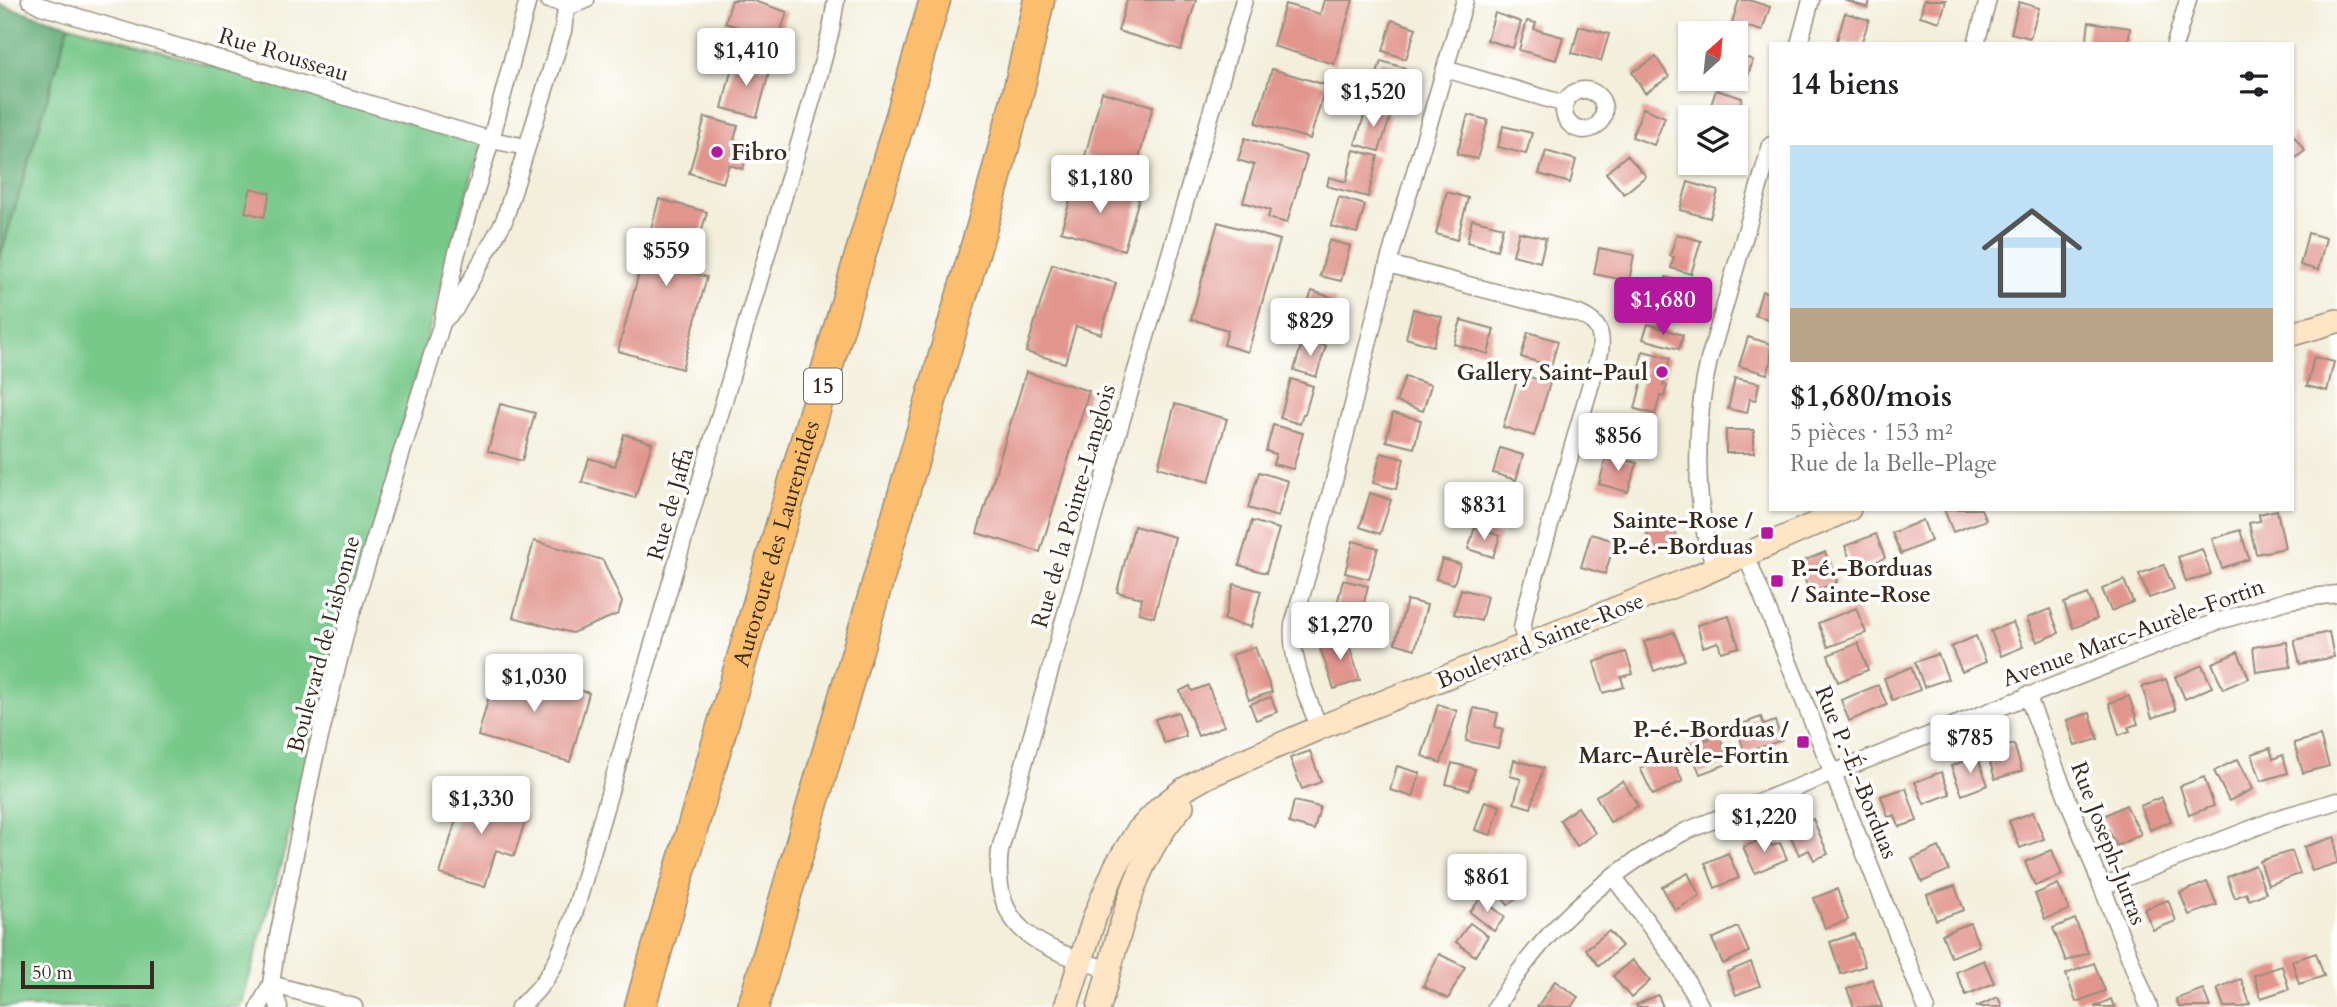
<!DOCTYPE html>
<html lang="fr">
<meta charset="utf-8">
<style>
body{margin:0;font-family:Cardo,serif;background:#f6f6f6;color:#202124;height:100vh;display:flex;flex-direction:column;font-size:26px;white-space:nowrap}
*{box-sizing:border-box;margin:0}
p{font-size:23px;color:#757577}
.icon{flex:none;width:38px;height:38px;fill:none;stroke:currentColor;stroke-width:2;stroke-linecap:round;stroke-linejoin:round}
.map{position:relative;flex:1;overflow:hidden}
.drawer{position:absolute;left:1769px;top:42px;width:525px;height:469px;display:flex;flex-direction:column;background:#fff;border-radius:0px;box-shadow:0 2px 5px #0004}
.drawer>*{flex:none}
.needle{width:46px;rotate:27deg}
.tools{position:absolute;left:1678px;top:21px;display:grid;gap:14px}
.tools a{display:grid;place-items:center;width:70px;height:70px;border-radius:0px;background:#fff;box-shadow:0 2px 5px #0004;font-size:35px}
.scale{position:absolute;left:21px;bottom:18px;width:133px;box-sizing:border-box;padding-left:7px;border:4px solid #3b2a1e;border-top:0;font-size:19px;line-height:24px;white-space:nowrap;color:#3b2a1e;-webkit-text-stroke:5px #fff;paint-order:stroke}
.price{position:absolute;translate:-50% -60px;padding:0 16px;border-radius:7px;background:#fff;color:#222;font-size:23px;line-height:46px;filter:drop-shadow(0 2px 4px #0008)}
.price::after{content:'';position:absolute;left:50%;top:42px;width:21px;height:16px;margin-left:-10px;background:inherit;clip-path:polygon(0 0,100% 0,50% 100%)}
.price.on{background:#b5179e;color:#fff}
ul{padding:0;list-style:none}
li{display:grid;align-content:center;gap:14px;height:371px;padding:0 21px}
li span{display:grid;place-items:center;height:217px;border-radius:0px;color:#555}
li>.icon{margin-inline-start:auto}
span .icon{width:126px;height:126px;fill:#fffc;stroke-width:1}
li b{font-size:30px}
h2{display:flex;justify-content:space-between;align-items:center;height:84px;padding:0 21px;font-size:30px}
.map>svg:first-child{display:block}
.green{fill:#78c88a;stroke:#5a7954;stroke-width:2}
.forest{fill:#62ac76;stroke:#4e6b4a;stroke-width:2}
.building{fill:#e1958d}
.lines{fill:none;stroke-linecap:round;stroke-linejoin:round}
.street-casing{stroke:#978c7c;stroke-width:19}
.secondary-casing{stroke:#978c7c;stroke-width:26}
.highway-casing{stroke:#978c7c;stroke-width:33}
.street{stroke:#fff;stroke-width:16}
.secondary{stroke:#fde5c5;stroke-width:23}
.highway{stroke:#fbbd6e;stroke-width:30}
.poi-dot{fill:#b5179e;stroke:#fff;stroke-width:2.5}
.labels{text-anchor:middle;stroke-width:7;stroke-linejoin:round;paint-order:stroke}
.shield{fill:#fff;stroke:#766a62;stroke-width:2}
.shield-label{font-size:21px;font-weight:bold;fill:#3b2a1e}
.street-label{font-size:23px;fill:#3b2a1e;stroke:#fff}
.poi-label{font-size:23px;font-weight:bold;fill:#3b2a1e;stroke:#fff;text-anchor:end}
</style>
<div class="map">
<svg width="2337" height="1007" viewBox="0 0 2337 1007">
<rect width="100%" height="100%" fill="#fff"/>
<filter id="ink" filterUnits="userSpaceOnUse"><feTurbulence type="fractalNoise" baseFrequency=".0143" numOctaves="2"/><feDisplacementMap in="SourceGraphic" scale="14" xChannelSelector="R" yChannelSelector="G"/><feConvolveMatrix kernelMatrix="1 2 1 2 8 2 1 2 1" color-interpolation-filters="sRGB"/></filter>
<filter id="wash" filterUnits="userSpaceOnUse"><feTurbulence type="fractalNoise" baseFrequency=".00686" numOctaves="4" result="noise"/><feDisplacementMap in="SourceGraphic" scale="28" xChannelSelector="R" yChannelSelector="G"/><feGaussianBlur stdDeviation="1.57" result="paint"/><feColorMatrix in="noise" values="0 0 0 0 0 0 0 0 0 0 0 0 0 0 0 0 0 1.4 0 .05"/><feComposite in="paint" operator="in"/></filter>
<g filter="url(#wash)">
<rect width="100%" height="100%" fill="#f3efdb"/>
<polygon class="green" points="69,25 481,143 241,1007 0,1007 0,258"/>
<polygon class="forest" points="0,5 69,25 0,258"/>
<g id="blocks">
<g class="building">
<polygon points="732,0 751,0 787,12 778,40 725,23"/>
<polygon points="1127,0 1196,0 1181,50 1118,31"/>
<polygon points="1324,0 1353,0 1334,64 1273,46 1285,4 1320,14"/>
<polygon points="1739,0 1749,0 1770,7 1762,31 1732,22"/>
<polygon points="1844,0 1870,0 1868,8"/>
<polygon points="1924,0 1946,0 1940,22 1920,16"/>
<polygon points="2019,2 2039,8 2030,38 2011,33"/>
<polygon points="1495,13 1521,22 1513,48 1487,40"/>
<polygon points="1845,13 1869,20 1861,44 1836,44"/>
<polygon points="1392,20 1416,28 1406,59 1383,51"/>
<polygon points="1527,21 1536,23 1534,29 1563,37 1556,60 1519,50"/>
<polygon points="2089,22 2130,28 2128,44 2086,44"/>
<polygon points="1579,26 1609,34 1601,61 1572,53"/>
<polygon points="1736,54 1753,60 1746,81 1736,78"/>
<polygon points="1656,57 1669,77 1645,93 1632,72"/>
<polygon points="734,59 770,69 757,117 722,108"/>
<polygon points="1381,61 1405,68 1393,108 1369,101"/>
<polygon points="1272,69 1326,85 1310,139 1256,123"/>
<polygon points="1716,90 1742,98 1736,117 1729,117 1709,111"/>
<polygon points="1102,92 1153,106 1136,170 1085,156"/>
<polygon points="1367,107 1391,115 1379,151 1355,144"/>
<polygon points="1643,108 1665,117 1654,145 1632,137"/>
<polygon points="1468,115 1488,120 1477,159 1457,154"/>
<polygon points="705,117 738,126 734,140 751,144 743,169 729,165 723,183 689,173"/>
<polygon points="1503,126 1532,133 1526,154 1498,147"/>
<polygon points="2292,133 2305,151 2292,160"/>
<polygon points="1245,138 1307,156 1287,223 1268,218 1270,210 1243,202 1254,165 1238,160"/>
<polygon points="1354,150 1378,156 1368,197 1327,186 1329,177 1346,182"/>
<polygon points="1546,151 1576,160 1570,183 1539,174"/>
<polygon points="1627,155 1646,176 1624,194 1606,173"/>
<polygon points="1699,163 1723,163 1720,173 1697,167"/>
<polygon points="1076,180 1139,199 1124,250 1061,231"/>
<polygon points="1688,182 1718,191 1710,218 1680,210"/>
<polygon points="251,188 270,193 264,217 245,212"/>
<polygon points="1447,192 1468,198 1457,240 1436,234"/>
<polygon points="1339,197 1365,205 1357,233 1331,226"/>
<polygon points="659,199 707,212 690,272 707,277 682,369 618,351"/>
<polygon points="1472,219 1503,227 1497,250 1467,242"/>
<polygon points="1218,222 1280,240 1248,352 1224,345 1228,330 1191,319"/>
<polygon points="1519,232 1546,238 1540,262 1513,255"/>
<polygon points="2308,233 2326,238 2318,270 2300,265"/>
<polygon points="1677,234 1701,241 1691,274 1671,268 1674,257 1670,256"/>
<polygon points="1329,240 1350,246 1341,281 1320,276"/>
<polygon points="1599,248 1634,255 1629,281 1594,274"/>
<polygon points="1052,264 1116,283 1101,334 1076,326 1065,363 1026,352"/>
<polygon points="1666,277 1689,284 1678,320 1655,313"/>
<polygon points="1312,291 1336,299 1326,328 1302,320"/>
<polygon points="1762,291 1771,294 1771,320 1755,315"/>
<polygon points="1413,309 1442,317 1433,346 1406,338"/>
<polygon points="1461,320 1494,329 1488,354 1454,344"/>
<polygon points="1648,324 1683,335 1679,349 1643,339"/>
<polygon points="1528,332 1558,341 1551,366 1521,357"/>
<polygon points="1748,337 1771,344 1771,361 1767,374 1739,366"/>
<polygon points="1303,339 1326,346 1316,377 1294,370"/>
<polygon points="1643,351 1670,358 1663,385 1667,386 1664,397 1660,396 1655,414 1635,409 1645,368 1639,367"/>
<polygon points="2314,357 2334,362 2327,391 2307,386"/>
<polygon points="1026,372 1089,391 1040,552 977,533"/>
<polygon points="1519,374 1550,383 1534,436 1503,427"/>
<polygon points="1405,377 1431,385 1423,411 1396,402"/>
<polygon points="1735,378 1759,383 1756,400 1750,399 1747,413 1728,409"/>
<polygon points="1291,379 1313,386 1305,414 1303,414 1300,424 1280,418"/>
<polygon points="500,404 535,413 522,461 488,451"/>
<polygon points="1175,404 1227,419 1209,482 1158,467"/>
<polygon points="1393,413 1421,420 1414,448 1386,441"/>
<polygon points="1629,419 1653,426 1644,455 1613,445 1616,435 1623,438"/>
<polygon points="1273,425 1303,433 1293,469 1273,464 1276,454 1266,451"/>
<rect x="1726" y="430" width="28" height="23"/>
<polygon points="624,434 652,443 635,498 582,482 589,458 615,466"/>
<polygon points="1500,448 1523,455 1516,480 1493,473"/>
<polygon points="1381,453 1404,459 1396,489 1373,483"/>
<polygon points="1607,455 1637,463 1628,492 1599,484"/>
<polygon points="1259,472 1288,481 1278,517 1248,508"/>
<polygon points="1482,487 1512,495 1505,519 1476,510"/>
<polygon points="1370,493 1391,500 1380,534 1360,527"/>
<polygon points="1944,509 1981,509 1986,520 1953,532"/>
<polygon points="2277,510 2285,548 2256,554 2249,523 2260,521 2259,514"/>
<polygon points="1669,516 1679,543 1654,552 1644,525"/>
<polygon points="1923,520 1931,541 1901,554 1892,533"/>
<polygon points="1252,521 1279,529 1266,573 1239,565"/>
<polygon points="1134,526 1175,537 1154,617 1139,613 1142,598 1117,592"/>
<polygon points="1475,527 1500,536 1493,557 1468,549"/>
<polygon points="2240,530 2249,559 2222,568 2212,539"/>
<polygon points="1591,534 1615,541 1605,574 1581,567"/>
<polygon points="1876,534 1885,558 1854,570 1845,546"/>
<polygon points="534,541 603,560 622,602 618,614 572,633 513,617"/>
<polygon points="1353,541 1378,548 1369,579 1345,573"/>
<polygon points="2202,549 2211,574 2186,582 2178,557"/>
<polygon points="1825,552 1837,582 1810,593 1798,563"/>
<polygon points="1442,559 1460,564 1454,584 1436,579"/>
<polygon points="2164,565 2174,589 2149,598 2139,574"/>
<polygon points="1343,580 1368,586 1358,627 1333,620"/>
<polygon points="2124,580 2133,602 2111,611 2102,589"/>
<polygon points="1234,584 1261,591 1251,627 1224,620"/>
<polygon points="1461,589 1487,596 1481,621 1454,614"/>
<polygon points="2088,594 2097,619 2073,628 2064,603"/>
<polygon points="1407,600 1427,605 1415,649 1395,643"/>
<polygon points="1856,608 1866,633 1828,647 1818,623"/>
<polygon points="2050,609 2059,633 2037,642 2027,618"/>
<polygon points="1729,616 1739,647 1721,652 1718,642 1703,647 1697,625"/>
<polygon points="2013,622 2023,647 2001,656 1991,631"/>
<polygon points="1674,632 1685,660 1654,671 1644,642"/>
<polygon points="2329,632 2334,657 2300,664 2294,640"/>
<polygon points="1346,636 1360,680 1334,689 1319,645"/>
<polygon points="1976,636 1986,662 1962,672 1951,647"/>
<polygon points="2287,642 2291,667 2256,672 2253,647"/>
<polygon points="1858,643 1868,670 1838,682 1828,655"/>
<polygon points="1255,647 1272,692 1249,700 1232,655"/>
<polygon points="1626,652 1633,674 1621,677 1624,687 1603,693 1594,662"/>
<polygon points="2238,652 2249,678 2223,689 2212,663"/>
<polygon points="1938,654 1948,679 1924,687 1915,662"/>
<polygon points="2202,665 2212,687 2185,699 2175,677"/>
<polygon points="497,667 589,693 570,762 478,736"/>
<polygon points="1911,667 1920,690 1892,700 1884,678"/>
<polygon points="2166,679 2176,710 2152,718 2142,687"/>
<polygon points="1208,685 1224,726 1198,736 1180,691 1190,686 1192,691"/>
<polygon points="1878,685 1887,705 1849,721 1841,700"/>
<polygon points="2129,696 2138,724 2128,727 2130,731 2119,735 2109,703"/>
<polygon points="1271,697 1277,712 1256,720 1250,704"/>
<polygon points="1438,704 1457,711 1441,763 1422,756"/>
<polygon points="1474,708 1498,713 1495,727 1503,729 1498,748 1466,741"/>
<polygon points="1178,712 1186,736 1164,743 1155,719"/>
<polygon points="2090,713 2098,739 2075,746 2067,720"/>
<polygon points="1761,717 1764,725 1775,721 1782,740 1745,753 1736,726"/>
<polygon points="1719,735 1730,763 1700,774 1689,746"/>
<polygon points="2320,736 2329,766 2303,773 2294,743"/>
<polygon points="2014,744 2022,771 1995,779 1987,753"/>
<polygon points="2270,748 2273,759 2283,755 2288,773 2261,781 2252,754"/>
<polygon points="1310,751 1321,782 1302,789 1290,758"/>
<polygon points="1669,754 1683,781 1653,795 1640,768"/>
<polygon points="1977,756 1988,785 1962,795 1951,766"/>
<polygon points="2238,759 2253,789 2229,801 2214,771"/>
<polygon points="1514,760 1543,768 1531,808 1514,803 1521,779 1510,776"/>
<polygon points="1452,763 1475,769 1469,790 1446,784"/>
<polygon points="1397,766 1420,773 1413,797 1390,790"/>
<polygon points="1941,772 1950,794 1924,804 1915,782"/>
<polygon points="2204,777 2214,806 2189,815 2180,786"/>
<polygon points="1623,781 1638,806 1610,822 1596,796"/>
<polygon points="467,783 500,793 496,806 527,815 514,856 496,850 485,887 440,874"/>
<polygon points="1906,788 1917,821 1899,827 1895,815 1888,817 1881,796"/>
<polygon points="2161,797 2171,821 2150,830 2140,806"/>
<polygon points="1294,801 1320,807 1314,830 1289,823"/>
<polygon points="1485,801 1500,806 1491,835 1475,830"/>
<polygon points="2126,805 2141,834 2117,846 2102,817"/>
<polygon points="1578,807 1595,833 1577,846 1560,820"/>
<polygon points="2033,812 2044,839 2020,848 2009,821"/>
<polygon points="1813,819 1828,854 1814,860 1809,850 1799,855 1788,830"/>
<polygon points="1768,837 1772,846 1780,843 1787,859 1755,873 1743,847"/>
<polygon points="2335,837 2337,863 2312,871 2304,847"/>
<polygon points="1939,847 1949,870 1922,882 1912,859"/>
<polygon points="2052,850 2062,875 2035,886 2025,862"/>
<polygon points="2292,851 2300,874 2268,885 2260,861"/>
<polygon points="1728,853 1739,878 1715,888 1705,863"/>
<polygon points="2255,865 2266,893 2249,900 2246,893 2235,898 2227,877"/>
<polygon points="1501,870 1521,895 1508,905 1488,881"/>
<polygon points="1688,873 1700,896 1675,910 1662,887"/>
<polygon points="2207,882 2217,905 2189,915 2180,893"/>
<polygon points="2058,884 2069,910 2045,919 2035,894"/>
<polygon points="1955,886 1964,910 1936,920 1927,895"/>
<polygon points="1837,889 1848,920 1825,928 1814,898"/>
<polygon points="1481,898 1505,917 1494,931 1470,912"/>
<polygon points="2168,900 2176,921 2153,930 2144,909"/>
<polygon points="2075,919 2088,953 2066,961 2053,928"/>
<polygon points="1470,923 1488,936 1475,956 1456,942"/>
<polygon points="1970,923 1979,946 1951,957 1942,934"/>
<polygon points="1738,927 1749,952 1723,964 1712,939"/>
<polygon points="1609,931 1622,946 1599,966 1586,949"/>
<polygon points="1854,934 1865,966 1841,974 1830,942"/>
<polygon points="2316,953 2324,976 2299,984 2292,961"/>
<polygon points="1439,954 1465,967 1448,999 1423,986"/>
<polygon points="1632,960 1650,981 1631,998 1613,976"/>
<polygon points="1984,960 1994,983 1966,995 1956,972"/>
<polygon points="1751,962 1760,986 1736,995 1727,972"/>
<polygon points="2094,963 2105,991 2076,1002 2066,974"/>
<polygon points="2282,966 2289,989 2261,998 2254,975"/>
<polygon points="1872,979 1882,1007 1854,1007 1847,989"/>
<polygon points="2241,979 2250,1004 2242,1007 2224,1007 2217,988"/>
<polygon points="1555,981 1578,997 1571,1007 1537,1007"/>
<polygon points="2203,989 2210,1007 2179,1007 2176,999"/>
<polygon points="1658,995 1663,1007 1637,1007 1636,1005"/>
<polygon points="1998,997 2002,1007 1976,1007"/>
<polygon points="2111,999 2114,1007 2094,1007"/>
</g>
</g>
</g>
<g filter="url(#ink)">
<use href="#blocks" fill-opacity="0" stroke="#978c7c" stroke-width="2"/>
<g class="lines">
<g class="street-casing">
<g id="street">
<polyline points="30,0 41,6 491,140 526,147"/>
<polyline points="549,0 573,5 586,0"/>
<polyline points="1799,44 1811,0"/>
<polyline points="1976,44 1988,0"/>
<polyline points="2175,44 2188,0"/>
<polyline points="1445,69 1565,104"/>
<circle cx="1584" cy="110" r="20"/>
<path d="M1388,264L1579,314C1598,322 1603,332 1600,352L1526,608L1522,629L1527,646"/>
<polyline points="443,321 455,309 504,221 563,31 567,0"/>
<polyline points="1746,555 1926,1007"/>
<path d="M1716,568C1692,512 1695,419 1709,360L1771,145"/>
<polyline points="2027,695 2149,1007"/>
<path d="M1319,728C1307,695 1290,660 1293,625L1333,485L1388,264L1465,0"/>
<polyline points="1613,876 1675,960 1701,1007"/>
<polyline points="2102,887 2279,818 2337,801"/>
<path d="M1109,970C1043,948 990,933 1000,850L1078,570L1244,0"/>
<polyline points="271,984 354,1007"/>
<polyline points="271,984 279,1007"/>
<polyline points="259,1007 271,984 278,937 314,761 346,631 442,323 456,256 491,140 528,0"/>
<path d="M519,1007C548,985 561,955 572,921L818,79L831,30L836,0"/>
<path d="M1496,1007C1541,931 1607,872 1686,831L2216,622L2289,600L2337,594"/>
</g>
</g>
<g class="secondary-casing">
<g id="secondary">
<polyline points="2292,334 2337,321"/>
<polyline points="1066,1007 1095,916 1116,866 1137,832 1161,807 1183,790 1208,776 1319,728 1695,577 1849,509"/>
<path d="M1099,1007C1120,935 1130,864 1182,806"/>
</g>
</g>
<g class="highway-casing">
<g id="highway">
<path id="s1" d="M640,1007L935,0"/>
<polyline points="753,1007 990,199 1018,93 1039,0"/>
</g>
</g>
<use href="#street" class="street"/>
<use href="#secondary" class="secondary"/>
<use href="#highway" class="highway"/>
</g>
</g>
<g class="poi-dot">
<circle cx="717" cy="152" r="7"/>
<circle cx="1662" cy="372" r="7"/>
<rect x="1760" y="526" width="14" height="14" rx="3.5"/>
<rect x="1770" y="574" width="14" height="14" rx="3.5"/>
<rect x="1796" y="735" width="14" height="14" rx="3.5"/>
</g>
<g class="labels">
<rect class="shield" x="804" y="368.5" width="38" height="35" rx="5"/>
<g class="shield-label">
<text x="823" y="393">15</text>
</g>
<g class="street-label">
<text transform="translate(284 54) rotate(17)" y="8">Rue Rousseau</text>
<text transform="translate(670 504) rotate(-74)" y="8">Rue de Jaffa</text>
<text transform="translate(1073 506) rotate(-74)" y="8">Rue de la Pointe-Langlois</text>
<text dy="8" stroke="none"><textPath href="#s1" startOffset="483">Autoroute des Laurentides</textPath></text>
<text transform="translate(2133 632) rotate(-20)" y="8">Avenue Marc-Aurèle-Fortin</text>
<text transform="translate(1540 640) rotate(-22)" y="8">Boulevard Sainte-Rose</text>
<text transform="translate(323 644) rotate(-75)" y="8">Boulevard de Lisbonne</text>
<text transform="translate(1857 772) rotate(68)" y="8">Rue P.-É.-Borduas</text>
<text transform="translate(2109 843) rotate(69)" y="8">Rue Joseph-Jutras</text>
</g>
<g class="poi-label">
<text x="731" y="160" text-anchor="start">Fibro</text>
<text x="1648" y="380">Gallery Saint-Paul</text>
<text x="1753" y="528">Sainte-Rose /<tspan x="1753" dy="26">P.-é.-Borduas</tspan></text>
<text x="1791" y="576" text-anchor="start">P.-é.-Borduas<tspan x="1791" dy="26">/ Sainte-Rose</tspan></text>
<text x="1789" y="737">P.-é.-Borduas /<tspan x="1789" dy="26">Marc-Aurèle-Fortin</tspan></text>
</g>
</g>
</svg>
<div class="tools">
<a><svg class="needle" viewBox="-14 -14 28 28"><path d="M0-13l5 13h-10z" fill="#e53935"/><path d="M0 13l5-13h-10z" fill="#757577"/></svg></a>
<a><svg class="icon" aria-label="layers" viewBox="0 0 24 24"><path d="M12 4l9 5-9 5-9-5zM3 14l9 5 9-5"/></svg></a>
</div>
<div class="scale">50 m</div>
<b class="price" style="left:746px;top:88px">$1,410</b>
<b class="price" style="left:1373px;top:129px">$1,520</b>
<b class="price" style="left:1100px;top:215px">$1,180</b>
<b class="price" style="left:666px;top:288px">$559</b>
<b class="price on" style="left:1663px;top:337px">$1,680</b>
<b class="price" style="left:1310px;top:358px">$829</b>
<b class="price" style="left:1618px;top:473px">$856</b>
<b class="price" style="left:1484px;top:542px">$831</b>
<b class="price" style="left:1340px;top:662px">$1,270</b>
<b class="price" style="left:534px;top:714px">$1,030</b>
<b class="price" style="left:1970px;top:775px">$785</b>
<b class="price" style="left:481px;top:836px">$1,330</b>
<b class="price" style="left:1764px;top:854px">$1,220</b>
<b class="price" style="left:1487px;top:914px">$861</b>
<section class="drawer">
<h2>14 biens<svg class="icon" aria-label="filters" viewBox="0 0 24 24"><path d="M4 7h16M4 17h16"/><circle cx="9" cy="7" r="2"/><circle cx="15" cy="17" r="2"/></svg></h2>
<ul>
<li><span style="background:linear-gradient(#bfe0f5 75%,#b9a48a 0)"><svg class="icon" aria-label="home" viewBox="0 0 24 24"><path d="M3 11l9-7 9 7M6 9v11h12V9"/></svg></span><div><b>$1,680/mois</b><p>5 pièces · 153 m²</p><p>Rue de la Belle-Plage</p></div></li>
</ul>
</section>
</div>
